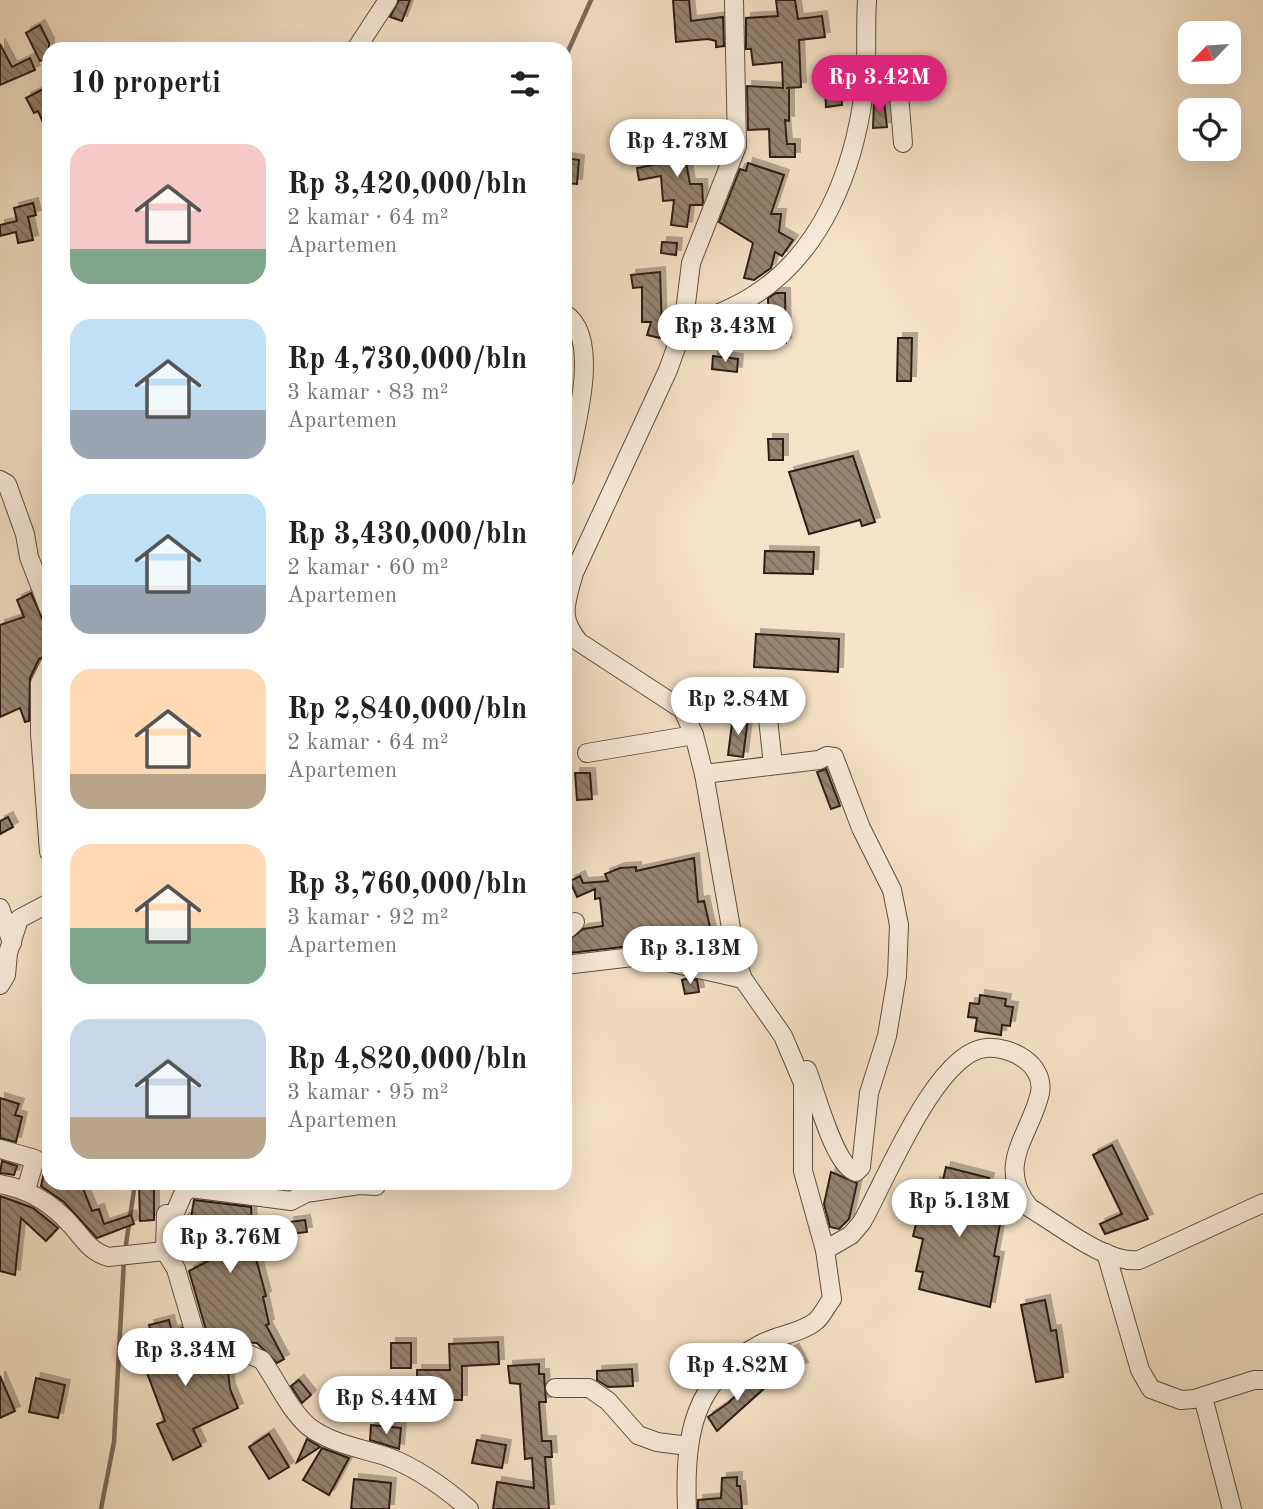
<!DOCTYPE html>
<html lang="id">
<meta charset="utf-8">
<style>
body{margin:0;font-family:"Old Standard TT",serif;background:#f2f2f2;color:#202124;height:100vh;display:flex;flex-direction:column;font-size:26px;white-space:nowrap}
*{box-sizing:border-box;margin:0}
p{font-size:23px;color:#757577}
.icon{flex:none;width:38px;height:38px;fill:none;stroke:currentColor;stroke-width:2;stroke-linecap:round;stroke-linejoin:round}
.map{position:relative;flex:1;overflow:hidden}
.details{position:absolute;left:42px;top:42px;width:530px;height:1148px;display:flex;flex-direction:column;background:#fff;border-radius:21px;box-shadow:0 7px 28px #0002}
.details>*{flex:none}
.needle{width:46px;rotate:245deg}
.controls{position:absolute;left:1178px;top:21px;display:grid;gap:14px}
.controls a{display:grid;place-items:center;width:63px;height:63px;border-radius:14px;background:#fff;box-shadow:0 7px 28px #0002;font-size:35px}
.price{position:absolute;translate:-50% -60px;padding:0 16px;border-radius:24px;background:#fff;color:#222;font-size:23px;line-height:46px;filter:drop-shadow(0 2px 4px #0008)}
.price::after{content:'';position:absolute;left:50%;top:42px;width:21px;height:16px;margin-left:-10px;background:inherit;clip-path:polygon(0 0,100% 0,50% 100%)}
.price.active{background:#db2777;color:#fff}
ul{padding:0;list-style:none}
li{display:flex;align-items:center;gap:21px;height:175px;padding:0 28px}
li span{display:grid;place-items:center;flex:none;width:196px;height:140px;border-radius:21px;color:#555}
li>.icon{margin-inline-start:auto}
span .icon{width:84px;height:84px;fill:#fffc;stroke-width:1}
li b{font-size:30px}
h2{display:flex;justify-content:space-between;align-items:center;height:84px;padding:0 28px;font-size:30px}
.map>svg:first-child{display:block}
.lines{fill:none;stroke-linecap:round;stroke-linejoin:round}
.stream{stroke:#7d6c5a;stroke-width:4.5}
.building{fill:url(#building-back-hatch);stroke:#2d1f13;stroke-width:2;filter:url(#shadow)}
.minor-casing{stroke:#605040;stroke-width:20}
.minor{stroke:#faeddb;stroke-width:18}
</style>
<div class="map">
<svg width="1263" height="1509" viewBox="0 0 1263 1509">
<defs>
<pattern id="building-back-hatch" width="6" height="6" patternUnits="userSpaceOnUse" patternTransform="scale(1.75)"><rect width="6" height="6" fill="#968571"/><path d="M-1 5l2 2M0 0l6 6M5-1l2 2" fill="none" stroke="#7b6c5c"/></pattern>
<filter id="shadow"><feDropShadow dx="5" dy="-5" stdDeviation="0" flood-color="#0004"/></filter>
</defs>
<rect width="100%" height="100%" fill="#f7e3c7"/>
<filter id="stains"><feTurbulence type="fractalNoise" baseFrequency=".00286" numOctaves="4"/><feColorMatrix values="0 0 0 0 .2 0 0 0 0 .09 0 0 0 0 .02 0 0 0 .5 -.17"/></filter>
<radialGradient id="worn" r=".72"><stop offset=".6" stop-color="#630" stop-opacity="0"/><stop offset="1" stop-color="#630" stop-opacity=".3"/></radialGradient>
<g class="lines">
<g class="stream">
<polyline points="565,58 591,0"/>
<polyline points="125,1251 135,1183"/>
<polyline points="101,1509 114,1442 124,1260"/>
</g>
</g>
<g class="building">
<polygon points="399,0 410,0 402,21 390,17"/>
<polygon points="673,0 689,0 691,21 723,17 724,46 716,47 716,41 708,39 676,42"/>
<polygon points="776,0 795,0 798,19 822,16 825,37 799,40 801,87 786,88 789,88 789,121 785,120 787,144 795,144 795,157 770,157 769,129 748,130 747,86 783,88 782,62 753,65 751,49 746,49 746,18 778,16"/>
<polygon points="40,25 49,43 49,57 40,61 26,33"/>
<polygon points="0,44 12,67 30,58 35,70 0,85"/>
<polygon points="840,87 842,105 826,107 825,88"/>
<polygon points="45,88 49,96 49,136 38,111 34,113 26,98"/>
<polygon points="874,101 884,101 887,127 873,128"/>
<polygon points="690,140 691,149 705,147 707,159 686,162 690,184 702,184 703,202 702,205 690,205 687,227 671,225 674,200 663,201 661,176 639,180 637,168 663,163 660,145"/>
<polygon points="565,158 579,160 577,184 565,183"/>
<polygon points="748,163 784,175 771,214 781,214 779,232 793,240 782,256 775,252 771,268 754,280 744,278 753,243 719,222 740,169 746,171"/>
<polygon points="33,203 36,215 28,217 33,240 18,243 16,232 0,236 0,225 17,221 14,208"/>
<polygon points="662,242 677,243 676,255 661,253"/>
<polygon points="660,272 662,329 660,338 647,335 651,322 642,322 642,287 633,288 631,275"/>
<polygon points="776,293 785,293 786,343 769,343 768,298"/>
<rect x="732" y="324" width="14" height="18"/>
<polygon points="898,338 912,338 911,381 897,381"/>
<polygon points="713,356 738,359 737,372 712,369"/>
<polygon points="768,439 783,439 783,460 769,460"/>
<polygon points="853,456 875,522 862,526 860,520 809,534 789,472"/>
<polygon points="765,551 814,552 813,574 764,573"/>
<polygon points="31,593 49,634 49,654 39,659 30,678 29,721 25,722 20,708 0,717 0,625 24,617 17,600"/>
<polygon points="756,634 839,639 838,672 754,667"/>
<polygon points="733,716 748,718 743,757 728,755"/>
<polygon points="826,769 840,806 831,809 817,772"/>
<polygon points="575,773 590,773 592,799 577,800"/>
<polygon points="8,817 13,827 0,834 0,821"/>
<polygon points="694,858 698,902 704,901 718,962 699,957 697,948 675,952 640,945 570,953 566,942 583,929 603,926 600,898 595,899 595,889 577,897 570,881 580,876 583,883 608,881 605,874 620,868 636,867 636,871"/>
<polygon points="689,978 697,980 699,992 685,994 682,980"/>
<polygon points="980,995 1006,999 1005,1006 1013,1007 1010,1026 1002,1025 1001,1035 975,1031 977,1018 968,1017 970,1003 979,1004"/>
<polygon points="0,1098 19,1104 15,1115 22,1117 16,1142 0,1138"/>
<polygon points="1112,1145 1148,1219 1105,1234 1100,1224 1122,1214 1093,1155"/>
<polygon points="2,1161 17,1166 14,1175 0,1173"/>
<polygon points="49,1162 49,1183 81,1183 92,1211 99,1209 104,1224 131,1215 134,1224 97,1238 64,1202 41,1186 46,1163"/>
<polygon points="946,1167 989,1178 985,1194 998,1197 993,1217 1001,1219 994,1256 999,1257 990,1307 919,1289 923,1272 916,1271 923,1239 913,1236 922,1200 930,1202 935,1182 942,1184"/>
<polygon points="831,1172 857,1183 849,1219 839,1229 830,1227 824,1204"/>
<polygon points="139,1183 154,1183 154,1220 140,1221"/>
<polygon points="240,1183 299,1183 289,1189"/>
<polygon points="0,1196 33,1208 58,1228 46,1241 21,1218 15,1275 0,1271"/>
<polygon points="194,1200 251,1207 253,1247 266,1296 263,1297 269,1324 266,1325 284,1359 277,1363 257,1343 231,1341 227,1329 212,1335 206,1330 189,1271 210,1260 202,1233 177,1231 177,1226 185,1218 191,1218"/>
<polygon points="305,1220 307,1232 291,1234 289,1222"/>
<polygon points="1045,1300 1051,1331 1056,1330 1063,1377 1036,1382 1021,1305"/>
<polygon points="169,1320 172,1332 182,1328 185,1341 200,1359 227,1363 230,1389 238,1408 193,1429 201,1446 173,1460 157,1424 165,1421 147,1373 149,1372 143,1348 154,1345 149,1325"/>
<polygon points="498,1342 499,1364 462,1366 462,1400 417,1400 417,1370 450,1370 449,1344"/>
<rect x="391" y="1343" width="20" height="25"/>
<polygon points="784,1347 787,1352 794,1349 803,1367 784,1376 774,1355 769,1358 766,1354"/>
<polygon points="539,1364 539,1374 544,1374 546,1402 539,1402 542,1441 551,1441 552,1457 545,1457 549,1509 493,1509 497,1482 534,1488 532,1458 525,1459 520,1384 510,1383 508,1366"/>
<polygon points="632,1369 633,1386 608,1387 597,1380 597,1371"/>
<polygon points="0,1376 15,1411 0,1418"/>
<polygon points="757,1376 767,1386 717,1431 708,1417 728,1403"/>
<polygon points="36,1378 65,1385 58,1418 29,1412"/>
<polygon points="299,1380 311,1395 302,1403 291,1386"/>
<polygon points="371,1425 401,1428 399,1449 370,1440"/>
<polygon points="269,1434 289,1467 269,1479 249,1447"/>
<polygon points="307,1439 320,1447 297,1462"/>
<polygon points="477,1440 506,1445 502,1468 472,1463"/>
<polygon points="322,1448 349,1458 329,1495 303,1480"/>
<polygon points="737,1477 737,1486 740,1486 742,1509 698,1509 698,1500 721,1498 722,1478"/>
<polygon points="354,1479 391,1483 389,1509 351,1509"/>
</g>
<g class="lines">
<g class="minor-casing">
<g id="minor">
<polyline points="356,49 388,0"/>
<polyline points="865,89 895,90 899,94 903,143"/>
<path d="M565,314C604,339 572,438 565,478"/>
<path d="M683,328C706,319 730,310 751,297C822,254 854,169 864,91C868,62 865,30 867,0"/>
<polyline points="0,480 7,484 25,534 29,557 49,609"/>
<polyline points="49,665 40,683 40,733 49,852"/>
<polyline points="766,700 773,765"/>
<polyline points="587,753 694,735"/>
<path d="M704,774L819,760L827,756L834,757L861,828L892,890L899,925L897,976L887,1036L869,1093L861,1167L856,1172C834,1166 816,1092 807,1070"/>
<polyline points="0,908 12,943"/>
<polyline points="565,931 575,922"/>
<polyline points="565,965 641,956 743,979"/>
<polyline points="0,985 6,975 8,953 19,919 49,903"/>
<polyline points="0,1149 35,1159 26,1190"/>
<path d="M0,1184C29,1189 52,1203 71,1225C84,1239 89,1251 108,1257L165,1251L176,1269L196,1337L213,1350L248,1354L262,1360C277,1381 288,1408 308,1426C331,1444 361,1448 388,1457C419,1469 444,1487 469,1509"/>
<path d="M825,1250L851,1235L862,1222C885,1182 936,1052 986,1048C1011,1046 1045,1064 1040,1093C1031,1134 994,1166 1030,1208C1059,1225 1106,1264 1139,1260L1263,1203"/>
<polyline points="165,1251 166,1214 174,1215 183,1194 190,1188 291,1201 306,1193 359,1185 376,1186 377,1183"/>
<polyline points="1106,1253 1140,1370 1151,1389 1181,1400 1194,1399 1254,1380 1263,1380"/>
<polyline points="555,1388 589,1388 608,1401 638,1435 657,1442 688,1446"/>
<polyline points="1203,1397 1232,1509"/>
<path d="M687,1509C684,1438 692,1379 761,1344C777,1335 802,1333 816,1321C822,1316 827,1305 832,1299L825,1250L803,1171V1083L783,1036L743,979L737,962L704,774L694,735L683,710L579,642C558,617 566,602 574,573L668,370L683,328L691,263L737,146L734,0"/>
</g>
</g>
<use href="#minor" class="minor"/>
</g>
<rect width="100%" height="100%" filter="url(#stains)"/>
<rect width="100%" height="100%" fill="url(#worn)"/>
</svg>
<div class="controls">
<a><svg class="needle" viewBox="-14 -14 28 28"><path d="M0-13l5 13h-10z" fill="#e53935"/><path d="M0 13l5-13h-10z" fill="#757577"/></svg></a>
<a><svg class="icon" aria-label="locate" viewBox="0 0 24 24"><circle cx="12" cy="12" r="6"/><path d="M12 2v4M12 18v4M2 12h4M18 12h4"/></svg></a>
</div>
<b class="price active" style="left:879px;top:115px">Rp 3.42M</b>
<b class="price" style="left:677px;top:179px">Rp 4.73M</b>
<b class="price" style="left:725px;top:364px">Rp 3.43M</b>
<b class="price" style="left:738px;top:737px">Rp 2.84M</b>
<b class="price" style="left:690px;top:986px">Rp 3.13M</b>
<b class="price" style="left:959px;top:1239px">Rp 5.13M</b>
<b class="price" style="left:230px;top:1275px">Rp 3.76M</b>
<b class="price" style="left:185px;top:1388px">Rp 3.34M</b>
<b class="price" style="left:737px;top:1403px">Rp 4.82M</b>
<b class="price" style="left:386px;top:1436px">Rp 8.44M</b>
<section class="details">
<h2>10 properti<svg class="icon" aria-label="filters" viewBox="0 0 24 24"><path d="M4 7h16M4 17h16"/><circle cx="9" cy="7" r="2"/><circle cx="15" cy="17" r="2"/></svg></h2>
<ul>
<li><span style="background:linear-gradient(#f6c9c9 75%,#7fa58c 0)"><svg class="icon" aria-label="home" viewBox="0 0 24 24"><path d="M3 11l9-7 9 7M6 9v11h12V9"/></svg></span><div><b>Rp 3,420,000/bln</b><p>2 kamar · 64 m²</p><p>Apartemen</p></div></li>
<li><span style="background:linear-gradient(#bfe0f5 65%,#9aa5b1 0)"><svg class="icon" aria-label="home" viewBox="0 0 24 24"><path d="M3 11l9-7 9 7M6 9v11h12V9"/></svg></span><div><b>Rp 4,730,000/bln</b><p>3 kamar · 83 m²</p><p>Apartemen</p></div></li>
<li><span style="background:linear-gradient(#bfe0f5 65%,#9aa5b1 0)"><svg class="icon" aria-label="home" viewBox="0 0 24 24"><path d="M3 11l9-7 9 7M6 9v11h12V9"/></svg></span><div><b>Rp 3,430,000/bln</b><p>2 kamar · 60 m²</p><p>Apartemen</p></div></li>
<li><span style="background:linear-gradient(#ffd9b3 75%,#b9a48a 0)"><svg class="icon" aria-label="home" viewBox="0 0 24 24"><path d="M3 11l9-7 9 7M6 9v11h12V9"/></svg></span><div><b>Rp 2,840,000/bln</b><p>2 kamar · 64 m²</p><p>Apartemen</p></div></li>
<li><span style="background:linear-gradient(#ffd9b3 60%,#7fa58c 0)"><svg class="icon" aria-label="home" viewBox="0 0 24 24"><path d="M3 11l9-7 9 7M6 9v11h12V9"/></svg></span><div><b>Rp 3,760,000/bln</b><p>3 kamar · 92 m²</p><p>Apartemen</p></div></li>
<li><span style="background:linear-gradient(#c9d6e8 70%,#b9a48a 0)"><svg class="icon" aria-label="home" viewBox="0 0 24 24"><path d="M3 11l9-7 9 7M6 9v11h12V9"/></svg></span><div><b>Rp 4,820,000/bln</b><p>3 kamar · 95 m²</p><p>Apartemen</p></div></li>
</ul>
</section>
</div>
